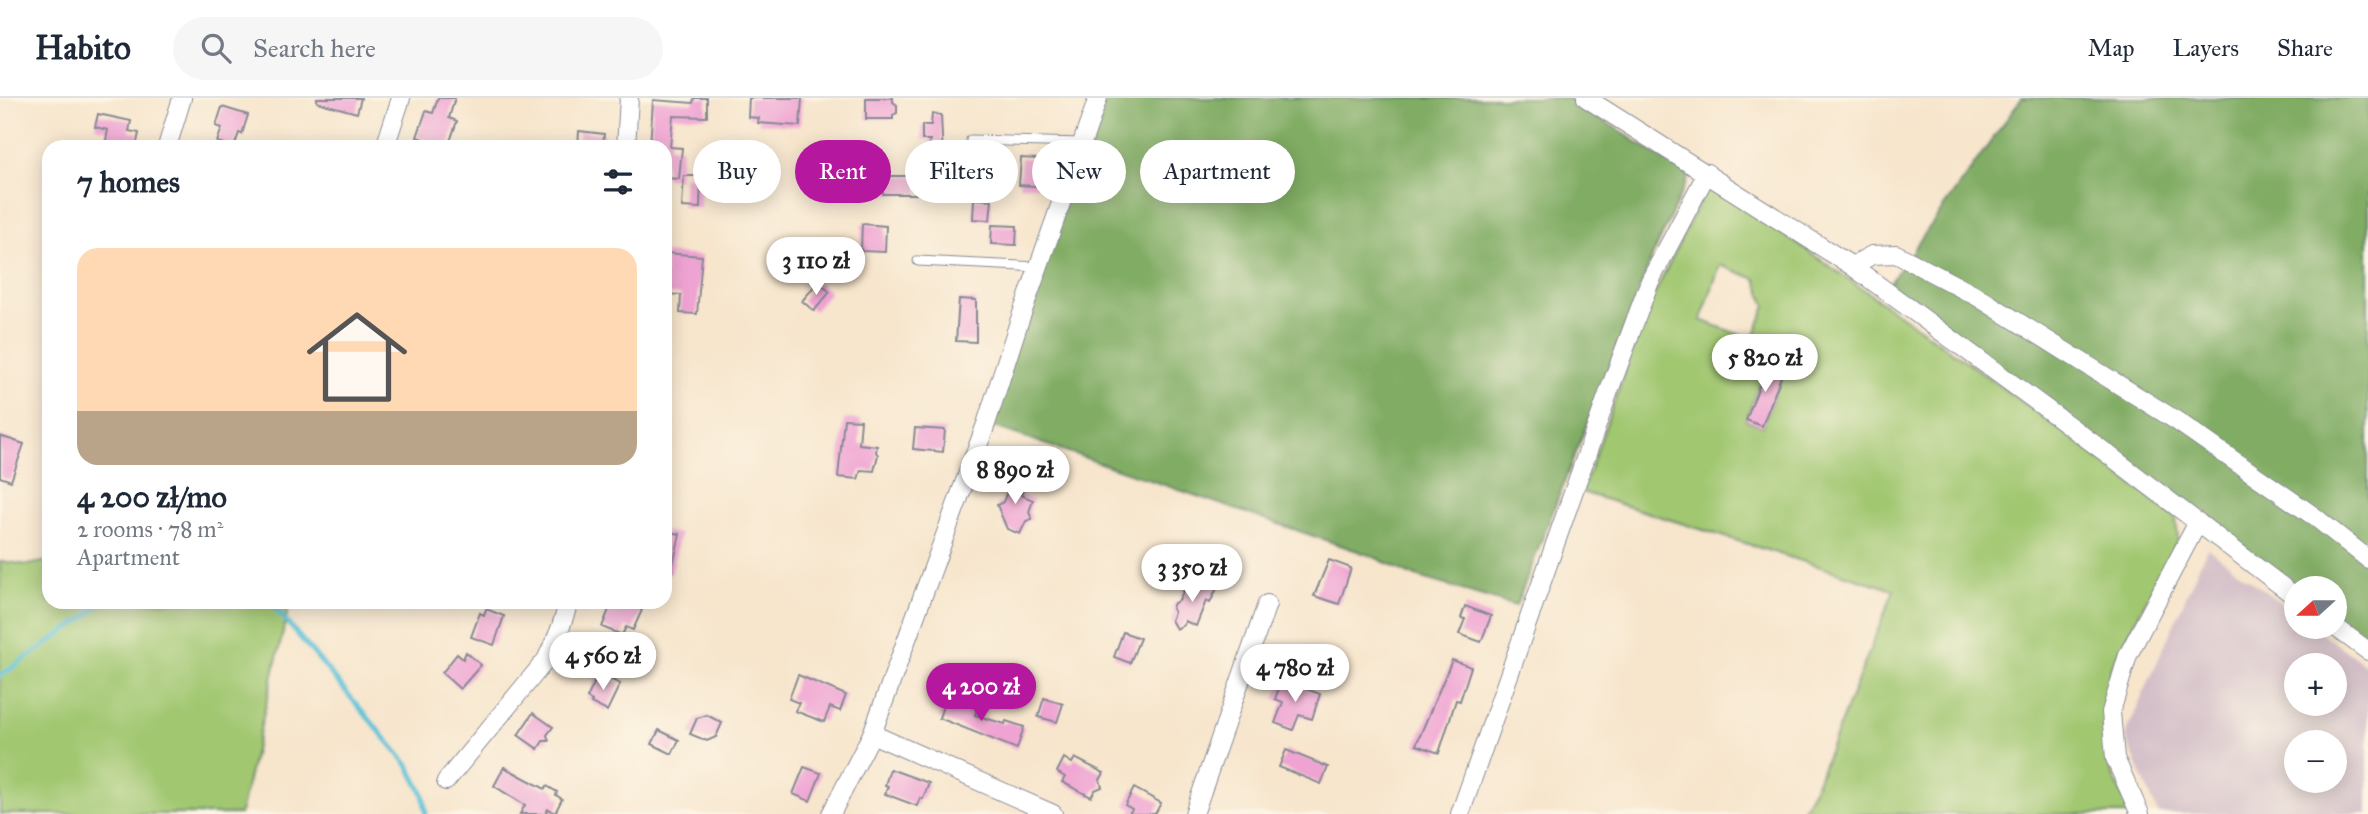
<!DOCTYPE html>
<meta charset="utf-8">
<style>
body{margin:0;font-family:"IM FELL Great Primer",serif;background:#f6f6f7;color:#1f2937;height:100vh;display:flex;flex-direction:column;font-size:26px;white-space:nowrap}
*{box-sizing:border-box;margin:0}
p{font-size:23px;color:#747a83}
.icon{flex:none;width:38px;height:38px;fill:none;stroke:currentColor;stroke-width:2;stroke-linecap:round;stroke-linejoin:round}
.map{position:relative;flex:1;overflow:hidden}
.side{position:absolute;left:42px;top:42px;width:630px;height:469px;display:flex;flex-direction:column;background:#fff;border-radius:21px;box-shadow:0 4px 18px #0003}
.side>*{flex:none}
.hud{position:absolute;left:693px;top:42px;width:665px;height:63px;display:flex;gap:14px}
.needle{width:46px;rotate:249deg}
.controls{position:absolute;left:2284px;top:478px;display:grid;gap:14px}
.controls a{display:grid;place-items:center;width:63px;height:63px;border-radius:50%;background:#fff;box-shadow:0 4px 18px #0003;font-size:35px}
.price{position:absolute;translate:-50% -60px;padding:0 16px;border-radius:24px;background:#fff;color:#222;font-size:23px;line-height:46px;filter:drop-shadow(0 2px 4px #0008)}
.price::after{content:'';position:absolute;left:50%;top:42px;width:21px;height:16px;margin-left:-10px;background:inherit;clip-path:polygon(0 0,100% 0,50% 100%)}
.price.selected{background:#b5179e;color:#fff}
ul{padding:0;list-style:none}
li{display:grid;align-content:center;gap:14px;height:371px;padding:0 35px}
li+li{border-top:2px solid #e0e1e3}
li span{display:grid;place-items:center;height:217px;border-radius:21px;color:#555}
li>.icon{margin-inline-start:auto}
span .icon{width:126px;height:126px;fill:#fffc;stroke-width:1}
li b{font-size:30px}
h2{display:flex;justify-content:space-between;align-items:center;height:84px;padding:0 35px;font-size:30px}
.tag{padding:0 24px;border-radius:32px;background:#fff;box-shadow:0 4px 18px #0003;font-size:24px;line-height:63px}
.tag.selected{background:#b5179e;color:#fff}
header{display:flex;align-items:center;gap:42px;box-sizing:border-box;height:98px;padding:0 35px;background:#fff;border-bottom:2px solid #e0e1e3}
header strong{font-size:33px}
nav{display:flex;gap:38px;margin-inline-start:auto;font-size:24px}
.search{width:490px;height:63px;background:#f6f6f7;display:flex;align-items:center;gap:18px;box-sizing:border-box;padding:0 24px;border-radius:38px;color:#747a83;font-size:26px}
.map>svg:first-child{display:block}
.industrial{fill:#d2bdc7;fill-rule:evenodd}
.green{fill:#a1c771;stroke:#5e7b68;stroke-width:2;fill-rule:evenodd}
.forest{fill:#80ac63;stroke:#4e6e60;stroke-width:2}
.lines{fill:none;stroke-linecap:round;stroke-linejoin:round}
.stream{stroke:#5bc2d8;stroke-width:5}
.building{fill:#efa3d3}
.lane-casing{stroke:#898a95;stroke-width:11}
.street-casing{stroke:#898a95;stroke-width:20}
.lane{stroke:#fff;stroke-width:9}
.street{stroke:#fff;stroke-width:18}
</style>
<header>
<strong>Habito</strong>
<div class="search"><svg class="icon" aria-label="search" viewBox="0 0 24 24"><circle cx="10" cy="10" r="6"/><path d="M15 15l6 6"/></svg>Search here</div>
<nav><a>Map</a><a>Layers</a><a>Share</a></nav>
</header>
<div class="map">
<svg width="2368" height="716" viewBox="0 0 2368 716">
<rect width="100%" height="100%" fill="#fcf5e5"/>
<filter id="ink" filterUnits="userSpaceOnUse"><feTurbulence type="fractalNoise" baseFrequency=".0143" numOctaves="2"/><feDisplacementMap in="SourceGraphic" scale="14" xChannelSelector="R" yChannelSelector="G"/><feConvolveMatrix kernelMatrix="1 2 1 2 8 2 1 2 1" color-interpolation-filters="sRGB"/></filter>
<filter id="wash" filterUnits="userSpaceOnUse"><feTurbulence type="fractalNoise" baseFrequency=".00686" numOctaves="4" result="noise"/><feDisplacementMap in="SourceGraphic" scale="28" xChannelSelector="R" yChannelSelector="G"/><feGaussianBlur stdDeviation="1.57" result="paint"/><feColorMatrix in="noise" values="0 0 0 0 0 0 0 0 0 0 0 0 0 0 0 0 0 1.4 0 .05"/><feComposite in="paint" operator="in"/></filter>
<g filter="url(#wash)">
<rect width="100%" height="100%" fill="#f7e5cc"/>
<path class="industrial" d="M2207,450L2296,516V528L2313,529L2368,569V716H2158L2125,638ZM2296,567H2334V606H2296ZM2296,644H2334V682H2296Z"/>
<g class="green">
<path d="M1709,85C1867,194 2026,301 2176,421L2178,441L2111,570L2105,623L2110,671L2131,716H1800L1814,691L1894,492L1582,394L1648,209ZM1720,167L1756,181L1766,208L1753,242L1701,222ZM1767,265L1784,272L1762,328L1746,322Z"/>
<polygon points="0,463 28,467 49,463 49,504 277,504 288,513 240,716 0,716"/>
</g>
<g class="forest">
<polygon points="1103,0 1569,0 1689,78 1652,159 1516,508 1409,476 1372,458 986,326"/>
<polygon points="2022,0 2368,0 2368,546 2335,520 2334,490 2296,490 1888,187"/>
</g>
<g class="lines">
<g class="stream">
<polyline points="270,504 408,667 423,696 426,716"/>
<polyline points="0,578 87,518 102,504"/>
</g>
</g>
<g id="blocks">
<g class="building">
<polygon points="317,0 361,0 357,15 317,4"/>
<polygon points="438,0 455,0 449,20 457,23 448,49 425,44 426,42 417,39 426,13 433,15"/>
<polygon points="694,0 707,0 707,19 673,18 670,49 682,50 679,81 665,80 665,49 650,49 653,2 693,5"/>
<polygon points="749,0 802,0 800,28 758,25 759,20 748,19"/>
<polygon points="866,0 893,0 893,4 897,7 897,15 893,17 893,21 866,21"/>
<polygon points="222,9 248,17 242,36 239,35 234,49 217,44 222,30 216,28"/>
<polygon points="98,16 131,23 129,33 139,35 136,49 105,47 108,32 95,29"/>
<polygon points="932,16 941,17 943,59 963,61 961,85 927,83 930,42 922,42 922,27 931,27"/>
<polygon points="579,33 604,36 603,49 578,49"/>
<polygon points="1021,60 1053,62 1051,89 1019,87"/>
<polygon points="684,78 701,78 700,110 682,109"/>
<rect x="883" y="78" width="35" height="18"/>
<polygon points="974,101 992,102 990,122 973,121"/>
<polygon points="862,126 886,128 885,154 861,153"/>
<polygon points="992,127 1017,128 1016,147 991,146"/>
<polygon points="665,155 702,158 697,216 680,215 681,197 665,196"/>
<polygon points="818,184 830,194 814,213 802,203"/>
<polygon points="959,201 976,202 976,244 956,243"/>
<polygon points="1768,265 1784,271 1762,328 1746,322"/>
<polygon points="844,321 861,322 859,346 877,348 876,354 878,357 874,373 861,372 858,381 838,379"/>
<polygon points="915,330 945,332 943,354 913,351"/>
<polygon points="0,338 24,346 11,383 0,379"/>
<polygon points="1010,378 1026,384 1021,397 1033,402 1029,414 1032,421 1026,423 1020,436 1007,431 997,407 1003,404 1008,391 1006,388"/>
<polygon points="665,433 680,436 671,476 665,476"/>
<polygon points="1329,462 1351,470 1339,506 1314,498"/>
<polygon points="1194,481 1217,490 1210,505 1206,503 1196,528 1185,523 1184,527 1176,531 1171,522 1174,515 1172,510 1174,505 1179,503 1184,492 1189,495"/>
<polygon points="612,504 623,504 642,512 633,532 626,529 622,537 602,529"/>
<polygon points="1465,508 1491,518 1481,544 1459,536 1465,521 1461,520"/>
<polygon points="486,511 504,518 494,547 471,539 480,515 484,517"/>
<polygon points="1123,534 1140,540 1130,565 1114,559"/>
<polygon points="572,542 600,553 594,572 572,564 574,557 568,555"/>
<polygon points="466,554 481,567 460,591 442,575 457,556 463,561"/>
<polygon points="1452,562 1471,569 1460,603 1456,602 1439,655 1416,647"/>
<polygon points="599,575 620,586 607,613 591,605 592,603 587,600"/>
<polygon points="798,577 846,597 840,613 830,609 824,624 795,613 799,605 789,601"/>
<polygon points="1282,582 1320,596 1312,621 1299,617 1293,632 1275,625 1283,604 1275,601"/>
<polygon points="946,599 977,610 975,617 1005,626 1006,623 1024,629 1017,651 939,620"/>
<polygon points="1044,600 1063,606 1057,624 1038,619"/>
<polygon points="533,615 553,629 547,637 549,643 543,643 538,651 518,637"/>
<polygon points="707,617 722,625 716,639 707,643 690,636 697,620"/>
<polygon points="659,632 679,642 672,656 652,646"/>
<polygon points="1286,652 1328,669 1321,686 1279,669"/>
<polygon points="1064,660 1072,665 1075,660 1104,675 1100,682 1102,689 1095,692 1091,699 1062,684 1065,679 1057,674"/>
<polygon points="504,669 545,691 547,688 557,694 556,697 562,701 555,715 548,711 545,716 520,716 525,707 494,688"/>
<polygon points="804,669 821,675 810,703 793,696"/>
<polygon points="890,671 929,685 923,701 920,700 917,708 885,696 888,688 885,687"/>
<polygon points="1134,690 1161,705 1155,716 1129,716 1132,711 1125,707"/>
</g>
</g>
</g>
<g filter="url(#ink)">
<use href="#blocks" fill-opacity="0" stroke="#898a95" stroke-width="2"/>
<g class="lines">
<g class="lane-casing">
<g id="lane">
<polyline points="971,42 1082,45"/>
<polyline points="918,163 1039,169"/>
</g>
</g>
<g class="street-casing">
<g id="street">
<polyline points="1586,0 1852,168 2105,354 2296,499"/>
<polyline points="167,49 182,0"/>
<polyline points="385,49 401,0"/>
<polyline points="626,49 629,0"/>
<polyline points="1852,168 1872,157 1896,156 1978,199 2177,323 2315,419 2368,461"/>
<polyline points="2334,528 2368,553"/>
<polyline points="872,636 1053,716"/>
<polyline points="446,683 546,562 559,534 569,504"/>
<polyline points="831,716 872,636 986,326 1018,227 1098,0"/>
<polyline points="1194,716 1267,506"/>
<polyline points="1460,716 1609,293 1650,183 1707,75"/>
<polyline points="2140,716 2115,660 2111,614 2128,557 2198,424"/>
</g>
</g>
<use href="#lane" class="lane"/>
<use href="#street" class="street"/>
</g>
</g>
</svg>
<div class="controls">
<a><svg class="needle" viewBox="-14 -14 28 28"><path d="M0-13l5 13h-10z" fill="#e53935"/><path d="M0 13l5-13h-10z" fill="#747a83"/></svg></a>
<a>+</a>
<a>−</a>
</div>
<b class="price" style="left:816px;top:199px">3 110 zł</b>
<b class="price" style="left:1765px;top:296px">5 820 zł</b>
<b class="price" style="left:1015px;top:408px">8 890 zł</b>
<b class="price" style="left:1192px;top:506px">3 350 zł</b>
<b class="price" style="left:603px;top:594px">4 560 zł</b>
<b class="price" style="left:1295px;top:606px">4 780 zł</b>
<b class="price selected" style="left:981px;top:625px">4 200 zł</b>
<div class="hud">
<a class="tag">Buy</a>
<a class="tag selected">Rent</a>
<a class="tag">Filters</a>
<a class="tag">New</a>
<a class="tag">Apartment</a>
</div>
<section class="side">
<h2>7 homes<svg class="icon" aria-label="filters" viewBox="0 0 24 24"><path d="M4 7h16M4 17h16"/><circle cx="9" cy="7" r="2"/><circle cx="15" cy="17" r="2"/></svg></h2>
<ul>
<li><span style="background:linear-gradient(#ffd9b3 75%,#b9a48a 0)"><svg class="icon" aria-label="home" viewBox="0 0 24 24"><path d="M3 11l9-7 9 7M6 9v11h12V9"/></svg></span><div><b>4 200 zł/mo</b><p>2 rooms · 78 m²</p><p>Apartment</p></div></li>
</ul>
</section>
</div>
